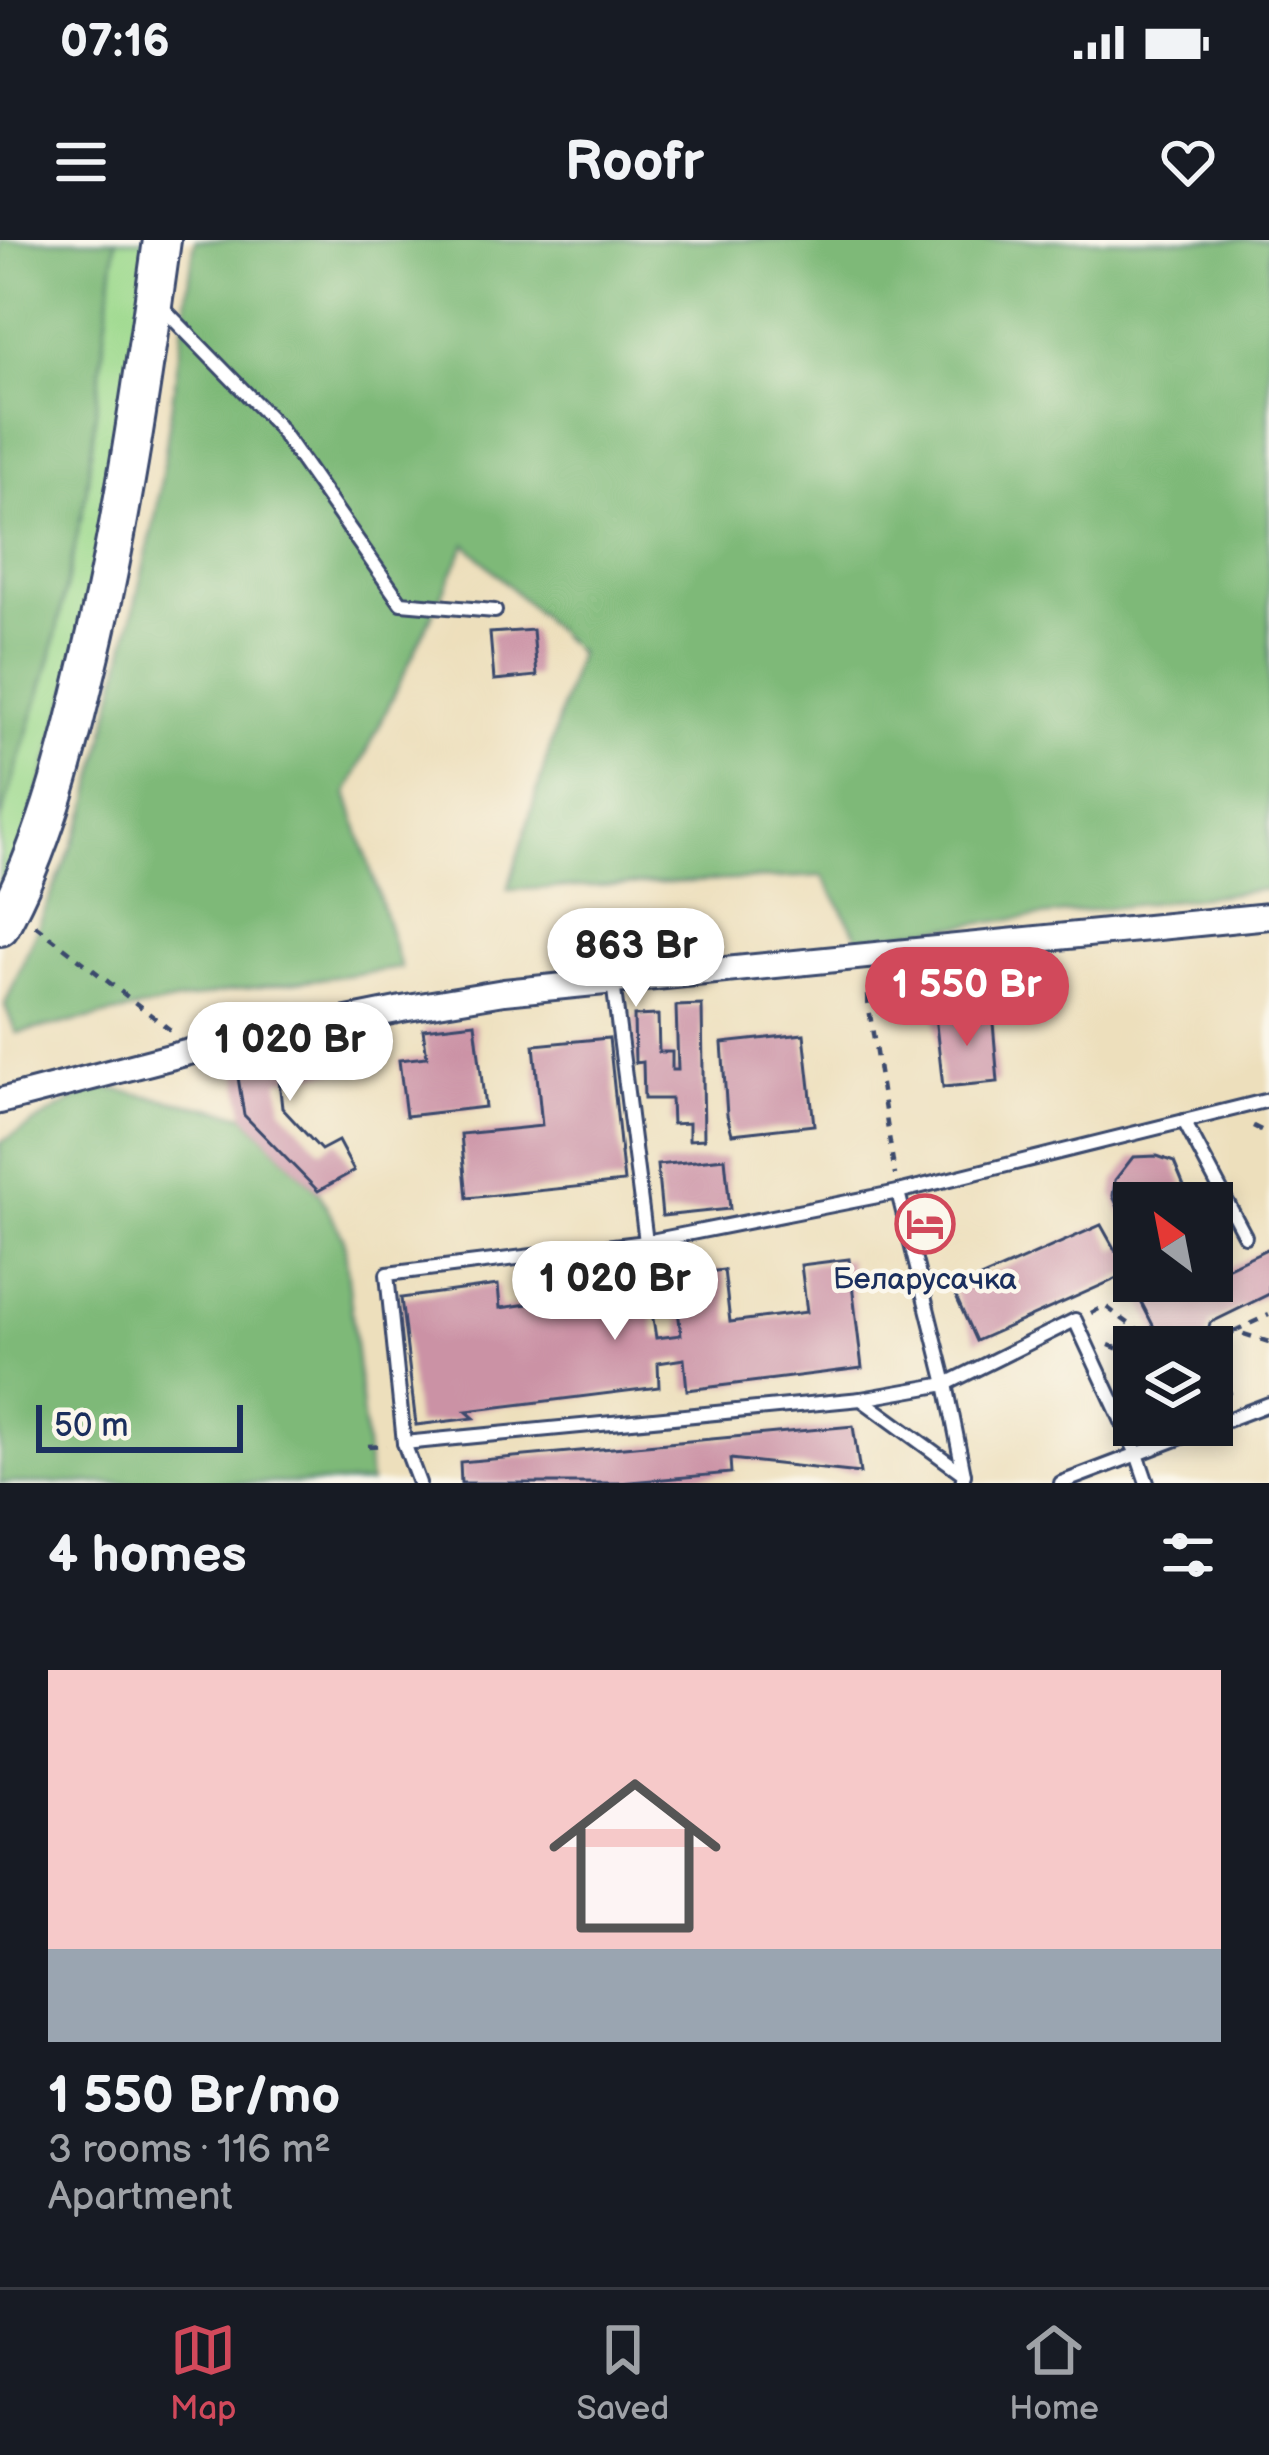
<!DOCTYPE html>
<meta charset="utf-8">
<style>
body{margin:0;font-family:"Balsamiq Sans",sans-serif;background:#20242c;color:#f1f3f6;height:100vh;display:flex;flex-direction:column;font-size:45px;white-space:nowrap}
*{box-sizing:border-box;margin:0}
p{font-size:39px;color:#9ea1a6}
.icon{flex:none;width:66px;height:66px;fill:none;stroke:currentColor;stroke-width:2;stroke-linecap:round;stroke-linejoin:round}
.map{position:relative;height:1243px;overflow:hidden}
.panel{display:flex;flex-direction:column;background:#171b24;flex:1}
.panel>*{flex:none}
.needle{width:78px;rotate:328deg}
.tools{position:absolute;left:1113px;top:942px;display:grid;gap:24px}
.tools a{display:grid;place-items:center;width:120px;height:120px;border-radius:0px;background:#171b24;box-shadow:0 6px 18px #0003;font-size:60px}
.scale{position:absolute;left:36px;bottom:30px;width:207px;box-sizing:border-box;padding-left:12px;border:6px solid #1b2f5e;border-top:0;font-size:33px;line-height:42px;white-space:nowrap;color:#1b2f5e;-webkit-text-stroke:9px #fbf7ec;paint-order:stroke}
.price{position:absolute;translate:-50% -102px;padding:0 27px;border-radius:42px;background:#fff;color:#222;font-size:39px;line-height:78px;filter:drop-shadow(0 3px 6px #0008)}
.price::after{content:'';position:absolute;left:50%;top:72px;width:36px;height:27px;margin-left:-18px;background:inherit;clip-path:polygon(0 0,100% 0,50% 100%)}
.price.current{background:#d1495b;color:#fff}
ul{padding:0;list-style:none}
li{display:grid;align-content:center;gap:24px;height:636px;padding:0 48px}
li+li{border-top:3px solid #363941}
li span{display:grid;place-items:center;height:372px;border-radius:0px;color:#555}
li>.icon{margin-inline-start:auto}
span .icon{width:216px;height:216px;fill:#fffc;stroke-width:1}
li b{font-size:51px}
h2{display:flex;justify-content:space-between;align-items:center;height:144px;padding:0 48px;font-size:51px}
.status{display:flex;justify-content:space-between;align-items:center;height:84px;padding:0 60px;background:#171b24;direction:ltr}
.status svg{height:33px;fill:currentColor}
header{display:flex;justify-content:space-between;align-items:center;height:156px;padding:0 48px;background:#171b24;font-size:54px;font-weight:700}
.menu{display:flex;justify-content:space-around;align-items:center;height:168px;border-top:3px solid #363941;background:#171b24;font-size:33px;color:#9ea1a6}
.menu a{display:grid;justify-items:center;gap:6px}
.menu .current{color:#d1495b}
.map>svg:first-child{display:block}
.green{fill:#9dd98d;stroke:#5c8476;stroke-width:3}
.forest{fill:#7eb978;stroke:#4c746b;stroke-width:3}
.building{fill:#cb92a5}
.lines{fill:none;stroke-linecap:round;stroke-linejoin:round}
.lane-casing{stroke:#3a496c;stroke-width:18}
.street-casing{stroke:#3a496c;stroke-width:30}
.secondary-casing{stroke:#3a496c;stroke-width:42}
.path{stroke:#3a496c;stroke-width:4.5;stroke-dasharray:9 9;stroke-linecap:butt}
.lane{stroke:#fff;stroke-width:12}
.street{stroke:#fff;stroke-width:24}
.secondary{stroke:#fff;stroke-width:36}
.labels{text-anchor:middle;stroke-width:9;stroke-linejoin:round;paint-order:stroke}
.poi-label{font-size:30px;fill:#1b2f5e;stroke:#fbf7ec}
</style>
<div class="status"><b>07:16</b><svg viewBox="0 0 49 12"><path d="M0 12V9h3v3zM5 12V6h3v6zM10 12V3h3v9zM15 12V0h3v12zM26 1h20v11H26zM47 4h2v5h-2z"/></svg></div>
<header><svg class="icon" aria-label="menu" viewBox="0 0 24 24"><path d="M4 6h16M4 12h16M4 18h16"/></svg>Roofr<svg class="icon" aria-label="heart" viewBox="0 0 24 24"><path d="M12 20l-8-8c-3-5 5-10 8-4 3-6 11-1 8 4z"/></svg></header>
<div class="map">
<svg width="1269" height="1243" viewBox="0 0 1269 1243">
<rect width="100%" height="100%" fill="#fbf7ec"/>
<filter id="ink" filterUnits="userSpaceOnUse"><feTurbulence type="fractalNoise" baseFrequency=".00833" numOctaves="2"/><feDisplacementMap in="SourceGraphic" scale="24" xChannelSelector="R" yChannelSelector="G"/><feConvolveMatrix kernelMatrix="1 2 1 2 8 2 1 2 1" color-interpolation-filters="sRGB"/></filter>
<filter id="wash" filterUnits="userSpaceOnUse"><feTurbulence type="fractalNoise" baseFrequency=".004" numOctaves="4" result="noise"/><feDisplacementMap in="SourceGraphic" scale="48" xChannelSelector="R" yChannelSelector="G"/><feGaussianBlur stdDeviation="2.7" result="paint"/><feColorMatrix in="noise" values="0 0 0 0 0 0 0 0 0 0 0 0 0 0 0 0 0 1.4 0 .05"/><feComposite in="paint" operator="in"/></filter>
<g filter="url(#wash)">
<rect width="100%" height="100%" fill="#eddfbc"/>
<polygon class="green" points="116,0 162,0 121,275 0,687 0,582 51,417 86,254"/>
<g class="forest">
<polygon points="0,0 116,0 86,254 51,417 0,583"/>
<polygon points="195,0 1269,0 1269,649 858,698 823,636 508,650 578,413 466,304 347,553 401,728 230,751 16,793 5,765 88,568 157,269"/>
<polygon points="97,846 244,875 318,951 344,999 370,1243 0,1243 0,903"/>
</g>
<g id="blocks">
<g class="building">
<polygon points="533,390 537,436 494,440 490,393"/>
<polygon points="702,765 704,899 689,900 689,883 672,884 671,859 644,859 643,822 635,823 634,776 658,775 659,812 672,812 672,830 678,830 676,766"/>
<polygon points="992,771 998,842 943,847 935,776"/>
<polygon points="475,783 485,867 406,876 399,820 427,817 423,789"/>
<polygon points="330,794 339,831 279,840 282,868 321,910 338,901 354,931 318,951 244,875 234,812"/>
<polygon points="804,794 814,885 732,894 727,875 722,803"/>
<polygon points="609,798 624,942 467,958 461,894 542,886 534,805"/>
<polygon points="1157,916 1174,922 1191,963 1134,963 1134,1041 1185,1041 1188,1047 1200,1041 1212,1041 1212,1035 1269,1008 1269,1054 1210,1083 1205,1102 1198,1107 1164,1107 1127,1034 976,1101 953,1050 1101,985 1115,1010 1133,1001 1113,956 1115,940 1133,917"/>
<polygon points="725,918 730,969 662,976 657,925"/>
<polygon points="849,1019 862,1128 687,1150 684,1119 658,1123 659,1147 466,1171 474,1178 416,1185 401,1058 498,1045 500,1068 648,1047 656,1098 681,1095 674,1036 724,1030 730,1082 807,1072 801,1025"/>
<polygon points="853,1186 860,1233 730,1219 731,1233 619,1243 461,1243 460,1222"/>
</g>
</g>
</g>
<g filter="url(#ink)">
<use href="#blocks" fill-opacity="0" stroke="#3a496c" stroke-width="3"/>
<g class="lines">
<g class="lane-casing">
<g id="lane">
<polyline points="159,64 277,185 401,363 495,371"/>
<polyline points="613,742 646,1002"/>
<polyline points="1184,881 1245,996"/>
<polyline points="898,952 946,1144 964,1234"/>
<polyline points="861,1159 946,1144 1075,1080 1137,1214 1147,1243"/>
<polyline points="404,1203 387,1034 646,1002 898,952 1269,860"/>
<polyline points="419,1243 404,1203 861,1159 964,1234 962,1243"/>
<polyline points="1061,1243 1269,1164"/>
</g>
</g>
<g class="street-casing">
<polyline id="street" points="0,861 197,810 402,769 504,752 1269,676"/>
</g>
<g class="secondary-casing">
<path id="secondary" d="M0,687C43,609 66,521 86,435C121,292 142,146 162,0"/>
</g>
<g class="path">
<polyline points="35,685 173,792"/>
<polyline points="867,755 895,935"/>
<polyline points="1253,886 1269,894"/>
<polyline points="1091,1073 1105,1066 1147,1097 1154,1107"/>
<polyline points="1234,1091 1269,1075"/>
<polyline points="1109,1105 1134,1115"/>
<polyline points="1216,1110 1234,1091 1269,1102"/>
<polyline points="1215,1112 1232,1159"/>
<polyline points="368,1206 386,1205"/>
</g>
<use href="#lane" class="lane"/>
<use href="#street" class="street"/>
<use href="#secondary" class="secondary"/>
</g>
</g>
<defs>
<g id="hotel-ring" transform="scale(3)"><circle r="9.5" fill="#fbf7ec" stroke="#d1495b" stroke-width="1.5"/><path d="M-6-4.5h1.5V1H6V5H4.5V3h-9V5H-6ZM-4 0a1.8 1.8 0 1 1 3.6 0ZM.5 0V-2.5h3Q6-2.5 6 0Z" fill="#d1495b"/></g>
</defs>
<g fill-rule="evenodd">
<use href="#hotel-ring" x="925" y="984"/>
</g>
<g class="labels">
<g class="poi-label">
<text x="925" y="1049">Беларусачка</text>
</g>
</g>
</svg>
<div class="tools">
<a><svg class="needle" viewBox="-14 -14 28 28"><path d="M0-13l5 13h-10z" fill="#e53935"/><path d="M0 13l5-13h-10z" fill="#9ea1a6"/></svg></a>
<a><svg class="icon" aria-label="layers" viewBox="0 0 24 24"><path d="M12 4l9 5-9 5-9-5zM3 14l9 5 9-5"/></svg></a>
</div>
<div class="scale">50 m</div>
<b class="price" style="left:636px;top:770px">863 Br</b>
<b class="price current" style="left:967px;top:809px">1 550 Br</b>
<b class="price" style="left:290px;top:864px">1 020 Br</b>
<b class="price" style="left:615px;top:1103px">1 020 Br</b>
</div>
<section class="panel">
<h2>4 homes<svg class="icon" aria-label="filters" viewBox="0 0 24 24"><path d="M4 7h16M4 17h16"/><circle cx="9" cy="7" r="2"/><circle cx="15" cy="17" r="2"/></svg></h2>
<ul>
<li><span style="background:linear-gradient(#f6c9c9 75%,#9aa5b1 0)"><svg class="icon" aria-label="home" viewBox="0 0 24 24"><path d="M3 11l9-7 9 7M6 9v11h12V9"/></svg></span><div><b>1 550 Br/mo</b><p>3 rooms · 116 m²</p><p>Apartment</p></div></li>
</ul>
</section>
<nav class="menu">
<a class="current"><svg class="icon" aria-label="map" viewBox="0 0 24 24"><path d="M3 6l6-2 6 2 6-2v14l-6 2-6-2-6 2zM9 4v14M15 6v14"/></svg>Map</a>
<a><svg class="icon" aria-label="saved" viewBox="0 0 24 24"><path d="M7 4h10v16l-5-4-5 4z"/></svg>Saved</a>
<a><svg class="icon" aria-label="home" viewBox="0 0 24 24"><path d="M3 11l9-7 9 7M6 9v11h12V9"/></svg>Home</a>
</nav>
